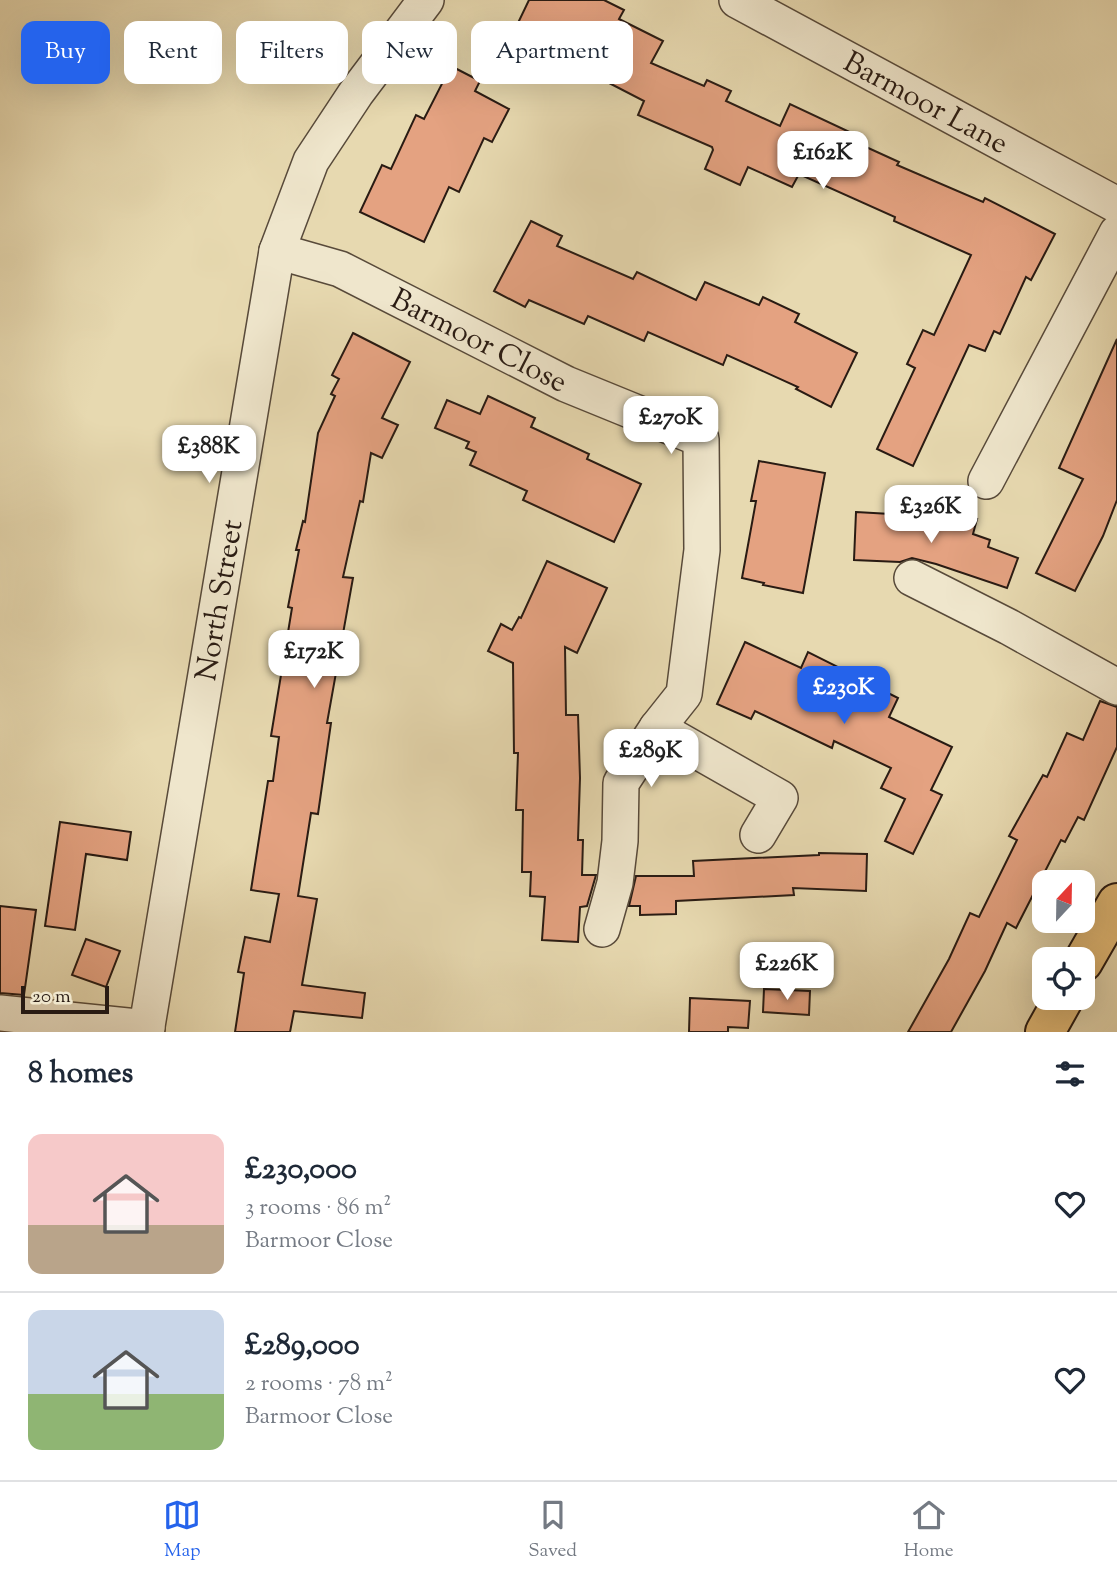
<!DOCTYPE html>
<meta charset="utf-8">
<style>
body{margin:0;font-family:"Sorts Mill Goudy",serif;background:#f6f6f7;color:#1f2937;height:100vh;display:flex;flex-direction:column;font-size:26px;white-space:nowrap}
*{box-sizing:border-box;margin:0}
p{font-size:23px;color:#747a83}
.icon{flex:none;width:38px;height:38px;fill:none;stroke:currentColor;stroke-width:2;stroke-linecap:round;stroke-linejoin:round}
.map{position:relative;height:1032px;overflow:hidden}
.panel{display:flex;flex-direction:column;background:#fff;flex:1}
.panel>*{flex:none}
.banner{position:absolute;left:21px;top:21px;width:700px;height:63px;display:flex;gap:14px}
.needle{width:46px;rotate:22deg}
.fabs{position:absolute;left:1032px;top:870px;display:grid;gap:14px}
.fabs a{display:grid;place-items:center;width:63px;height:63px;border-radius:14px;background:#fff;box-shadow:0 7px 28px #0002;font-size:35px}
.scale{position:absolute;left:21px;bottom:18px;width:88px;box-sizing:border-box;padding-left:7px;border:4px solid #291b13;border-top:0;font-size:19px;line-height:24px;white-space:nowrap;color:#291b13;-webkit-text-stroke:5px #efe6cc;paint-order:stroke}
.price{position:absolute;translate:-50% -60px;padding:0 16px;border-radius:14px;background:#fff;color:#222;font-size:23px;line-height:46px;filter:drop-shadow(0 2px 4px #0008)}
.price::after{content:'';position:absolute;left:50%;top:42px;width:21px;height:16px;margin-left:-10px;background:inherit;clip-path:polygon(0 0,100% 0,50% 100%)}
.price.on{background:#2563eb;color:#fff}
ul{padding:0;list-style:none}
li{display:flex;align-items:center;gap:21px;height:175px;padding:0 28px}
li+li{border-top:2px solid #e0e1e3}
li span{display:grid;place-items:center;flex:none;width:196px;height:140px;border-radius:14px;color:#555}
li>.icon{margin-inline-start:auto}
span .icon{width:84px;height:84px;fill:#fffc;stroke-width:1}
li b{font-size:30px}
h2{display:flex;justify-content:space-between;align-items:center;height:84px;padding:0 28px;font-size:30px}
.pill{padding:0 24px;border-radius:14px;background:#fff;box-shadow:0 7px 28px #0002;font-size:24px;line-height:63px}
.pill.on{background:#2563eb;color:#fff}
.tabs{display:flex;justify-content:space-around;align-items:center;height:98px;border-top:2px solid #e0e1e3;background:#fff;font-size:19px;color:#747a83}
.tabs a{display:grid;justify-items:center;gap:4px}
.tabs .on{color:#2563eb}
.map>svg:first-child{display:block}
.building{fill:#e4a281;stroke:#291b13;stroke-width:2}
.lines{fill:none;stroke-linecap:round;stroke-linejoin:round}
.minor-casing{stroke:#584a3a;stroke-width:38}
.highway-casing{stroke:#291b13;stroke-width:42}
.minor{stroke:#efe6cc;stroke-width:35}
.highway{stroke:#e4bc78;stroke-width:38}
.labels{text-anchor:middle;stroke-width:5;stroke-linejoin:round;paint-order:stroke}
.street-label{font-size:30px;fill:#291b13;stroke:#efe6cc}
</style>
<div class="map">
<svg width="1117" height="1032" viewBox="0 0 1117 1032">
<rect width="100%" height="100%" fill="#e7d9b0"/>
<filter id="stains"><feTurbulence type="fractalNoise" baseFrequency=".00286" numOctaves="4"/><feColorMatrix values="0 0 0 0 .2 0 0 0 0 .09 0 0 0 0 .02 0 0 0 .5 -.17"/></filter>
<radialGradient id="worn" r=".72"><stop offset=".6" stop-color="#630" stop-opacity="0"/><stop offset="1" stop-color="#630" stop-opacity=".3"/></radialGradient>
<g class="building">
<polygon points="529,0 604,0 624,10 619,19 663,41 651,63 704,86 707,80 731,91 726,101 780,126 790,104 858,136 855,142 899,162 897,165 983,202 985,198 1055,234 1031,280 1026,277 1000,334 994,331 985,351 969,345 913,466 877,449 915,368 907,364 923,330 934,335 971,255 894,221 895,217 799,174 792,187 748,167 740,185 705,169 713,150 712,147 638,115 644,101 580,68 585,58 517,25"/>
<polygon points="451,66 480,81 475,91 509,109 492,142 484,138 459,192 449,187 424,242 360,212 382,165 391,169 416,115 424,119"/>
<polygon points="531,221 562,236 557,246 633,279 637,272 696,300 705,282 759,305 763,297 799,314 795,322 857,353 831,407 796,389 798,387 727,355 723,365 648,332 644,341 588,316 584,324 529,300 525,307 494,291"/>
<polygon points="353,333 410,362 382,418 398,425 382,458 371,453 363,502 360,501 343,577 353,578 327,723 331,723 318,814 311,813 298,896 317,899 302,985 365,993 362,1018 294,1011 290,1032 235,1032 244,973 238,972 245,937 270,942 279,894 251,890 268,781 273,781 279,737 271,736 292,608 288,607 299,550 296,550 303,521 305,522 318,433 335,396 331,394 339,379 332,375"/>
<polygon points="1117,339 1117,500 1103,536 1075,591 1036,573 1083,479 1059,468"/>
<polygon points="488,396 535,418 531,427 589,454 587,459 641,484 614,542 523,500 527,491 470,465 476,452 466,448 469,442 435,428 447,400 480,414"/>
<polygon points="759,461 825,473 803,593 763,585 764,583 742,578 756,501 751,501"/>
<polygon points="856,512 977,519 973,534 990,540 988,547 1018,558 1007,588 936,564 912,558 900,562 854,560"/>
<polygon points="547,561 607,588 577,653 565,647 566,715 578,715 580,778 578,840 583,840 582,875 596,875 587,906 580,907 578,942 542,940 545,897 530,896 531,872 522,872 523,810 516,810 518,753 514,753 513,663 488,651 501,624 512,630 519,617 521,618"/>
<polygon points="745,642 801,668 808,652 842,669 842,670 898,698 889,717 952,747 931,790 942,795 913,854 885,841 905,799 881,788 891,768 834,741 832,748 755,711 751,719 717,704"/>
<polygon points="1100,701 1117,707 1117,747 1084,820 1078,817 1065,842 1061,840 1016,928 1007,923 985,971 951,1032 908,1032 949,959 970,913 979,917 1017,840 1009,836 1043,775 1047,777 1067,733 1083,740"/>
<polygon points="60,822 131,832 127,860 86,854 75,930 45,926"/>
<polygon points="819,853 867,854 866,891 793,888 794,895 676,901 676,914 640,915 640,906 629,906 636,876 694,876 693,861 819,855"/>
<polygon points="0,906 36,910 24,995 0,993"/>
<polygon points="86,939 120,951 106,987 72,975"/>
<polygon points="764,989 810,991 809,1015 763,1012"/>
<polygon points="690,998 750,1001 748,1028 728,1027 728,1032 689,1032"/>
</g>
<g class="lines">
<g class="minor-casing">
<g id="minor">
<path id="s1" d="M737,0L1117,205"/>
<path id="s2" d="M277,251L340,269L566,384L701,439L702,550L684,694L657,728L780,798L758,835"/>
<polyline points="986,481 1117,233"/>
<polyline points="912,578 1009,627 1117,687"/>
<polyline points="602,929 615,883 620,841 621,783 657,728"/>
<polyline points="0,1013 147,1028"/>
<path id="s3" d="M146,1032L277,251L311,161L356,93L426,0"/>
</g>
</g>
<g class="highway-casing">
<g id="highway">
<polyline points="1083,962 1117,903"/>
<polyline points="1045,1032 1064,998"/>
</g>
</g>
<use href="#minor" class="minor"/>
<use href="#highway" class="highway"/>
</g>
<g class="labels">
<g class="street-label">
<text dy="10" stroke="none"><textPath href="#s1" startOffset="215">Barmoor Lane</textPath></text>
<text dy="10" stroke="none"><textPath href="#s2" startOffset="222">Barmoor Close</textPath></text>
<text dy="10" stroke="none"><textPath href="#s3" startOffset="438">North Street</textPath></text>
</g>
</g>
<rect width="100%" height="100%" filter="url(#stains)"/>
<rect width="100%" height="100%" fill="url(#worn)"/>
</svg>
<div class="fabs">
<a><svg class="needle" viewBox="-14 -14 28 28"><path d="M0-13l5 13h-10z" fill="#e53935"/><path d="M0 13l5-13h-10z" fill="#747a83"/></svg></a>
<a><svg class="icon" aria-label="locate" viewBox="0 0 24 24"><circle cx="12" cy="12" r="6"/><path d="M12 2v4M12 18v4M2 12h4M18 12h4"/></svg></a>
</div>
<div class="scale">20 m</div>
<b class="price" style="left:823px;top:191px">£162K</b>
<b class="price" style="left:671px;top:456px">£270K</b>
<b class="price" style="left:209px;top:485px">£388K</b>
<b class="price" style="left:931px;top:545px">£326K</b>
<b class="price" style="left:314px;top:690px">£172K</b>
<b class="price on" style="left:844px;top:726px">£230K</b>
<b class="price" style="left:651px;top:789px">£289K</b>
<b class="price" style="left:787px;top:1002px">£226K</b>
<div class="banner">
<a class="pill on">Buy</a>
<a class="pill">Rent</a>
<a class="pill">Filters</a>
<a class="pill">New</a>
<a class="pill">Apartment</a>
</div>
</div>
<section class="panel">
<h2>8 homes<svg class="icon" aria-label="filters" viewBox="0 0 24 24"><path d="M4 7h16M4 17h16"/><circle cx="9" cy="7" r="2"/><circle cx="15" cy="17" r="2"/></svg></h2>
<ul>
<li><span style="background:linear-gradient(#f6c9c9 65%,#b9a48a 0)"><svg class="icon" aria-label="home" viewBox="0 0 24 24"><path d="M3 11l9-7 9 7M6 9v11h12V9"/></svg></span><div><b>£230,000</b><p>3 rooms · 86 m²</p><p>Barmoor Close</p></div><svg class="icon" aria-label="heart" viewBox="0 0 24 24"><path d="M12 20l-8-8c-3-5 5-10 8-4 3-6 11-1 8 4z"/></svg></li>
<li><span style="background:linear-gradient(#c9d6e8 60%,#8fb573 0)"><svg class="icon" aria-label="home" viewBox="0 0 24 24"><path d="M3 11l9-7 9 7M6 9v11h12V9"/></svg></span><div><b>£289,000</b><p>2 rooms · 78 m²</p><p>Barmoor Close</p></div><svg class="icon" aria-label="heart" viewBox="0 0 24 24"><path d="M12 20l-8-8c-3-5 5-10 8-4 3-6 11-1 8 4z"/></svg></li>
</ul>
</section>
<nav class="tabs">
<a class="on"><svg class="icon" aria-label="map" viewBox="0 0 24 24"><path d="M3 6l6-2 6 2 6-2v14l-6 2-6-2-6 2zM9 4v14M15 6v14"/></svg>Map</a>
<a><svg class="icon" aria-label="saved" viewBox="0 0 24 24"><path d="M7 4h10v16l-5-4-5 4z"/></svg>Saved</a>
<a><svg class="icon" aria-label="home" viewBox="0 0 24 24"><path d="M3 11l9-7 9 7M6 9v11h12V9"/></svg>Home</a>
</nav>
